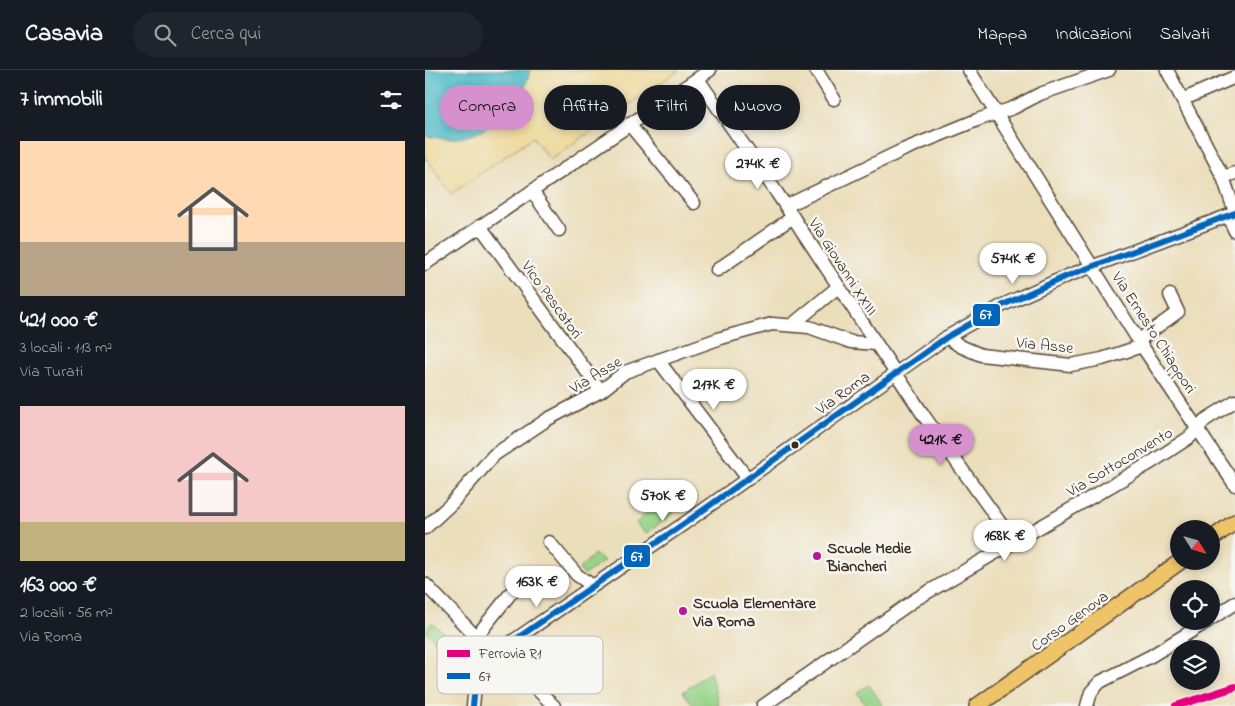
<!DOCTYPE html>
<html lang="it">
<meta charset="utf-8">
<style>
body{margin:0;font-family:"Indie Flower",sans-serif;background:#20242c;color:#f1f3f6;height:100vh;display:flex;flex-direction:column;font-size:19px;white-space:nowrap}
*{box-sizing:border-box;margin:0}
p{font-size:16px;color:#9ea1a6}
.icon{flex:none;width:28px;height:28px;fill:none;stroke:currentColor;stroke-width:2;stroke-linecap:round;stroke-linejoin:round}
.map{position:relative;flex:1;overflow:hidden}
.details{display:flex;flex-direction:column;background:#171b24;width:425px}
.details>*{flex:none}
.top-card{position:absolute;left:15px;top:15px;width:475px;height:45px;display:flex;gap:10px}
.needle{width:32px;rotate:127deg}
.tools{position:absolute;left:745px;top:450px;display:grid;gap:10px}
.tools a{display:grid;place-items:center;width:50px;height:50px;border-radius:50%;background:#171b24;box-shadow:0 2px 8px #0003;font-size:25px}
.price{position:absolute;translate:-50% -42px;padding:0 11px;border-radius:18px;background:#fff;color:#222;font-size:16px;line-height:32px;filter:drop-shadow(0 1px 2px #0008)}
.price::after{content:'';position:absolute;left:50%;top:30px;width:15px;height:11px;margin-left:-8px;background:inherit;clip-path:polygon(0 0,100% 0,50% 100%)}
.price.current{background:#d690ce;color:#111}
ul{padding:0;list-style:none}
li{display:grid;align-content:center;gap:10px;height:265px;padding:0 20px}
li span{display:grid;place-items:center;height:155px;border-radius:0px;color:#555}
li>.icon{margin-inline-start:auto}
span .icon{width:90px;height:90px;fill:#fffc;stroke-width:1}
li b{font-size:21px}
h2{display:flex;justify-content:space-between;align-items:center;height:60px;padding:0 20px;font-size:21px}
.tag{padding:0 18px;border-radius:22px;background:#171b24;box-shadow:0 2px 8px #0003;font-size:18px;line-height:45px}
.tag.current{background:#d690ce;color:#111}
header{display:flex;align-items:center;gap:30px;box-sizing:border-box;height:70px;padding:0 25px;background:#171b24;border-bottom:1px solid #363941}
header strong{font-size:24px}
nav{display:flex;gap:28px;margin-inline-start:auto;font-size:18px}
.search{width:350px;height:45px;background:#20242c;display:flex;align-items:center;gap:12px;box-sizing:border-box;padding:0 18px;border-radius:28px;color:#9ea1a6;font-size:19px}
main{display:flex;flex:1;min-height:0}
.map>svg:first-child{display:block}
.green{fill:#97d388;stroke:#697e53}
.sand{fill:#eeda9e;stroke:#94825e}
.water{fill:#4dbac7;stroke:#447272}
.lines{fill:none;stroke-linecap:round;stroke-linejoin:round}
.minor-casing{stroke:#554536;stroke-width:15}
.major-casing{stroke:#554536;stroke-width:18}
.minor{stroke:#fff;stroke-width:12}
.major{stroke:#efc469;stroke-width:15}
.bus-1-casing{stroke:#f6f6f2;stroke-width:10}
.bus-1{stroke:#0065bd;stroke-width:6}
.rail-1-casing{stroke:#f6f6f2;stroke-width:11}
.rail-1{stroke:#e5007d;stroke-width:8}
.bus-dot{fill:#3b2a1e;stroke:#f6f6f2;stroke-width:2}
.poi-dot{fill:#b5179e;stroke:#f6f6f2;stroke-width:2}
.labels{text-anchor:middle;stroke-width:5;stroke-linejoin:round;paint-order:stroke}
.street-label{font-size:16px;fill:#3b2a1e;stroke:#f6f6f2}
.poi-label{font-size:16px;font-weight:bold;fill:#3b2a1e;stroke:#f6f6f2;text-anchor:start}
.key{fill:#f6f6f2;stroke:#beb9b2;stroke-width:1}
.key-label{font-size:14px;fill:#3b2a1e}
.line-badge{stroke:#f6f6f2;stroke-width:2}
.badge-label{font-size:14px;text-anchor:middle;font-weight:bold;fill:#fff}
</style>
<header>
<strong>Casavia</strong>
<div class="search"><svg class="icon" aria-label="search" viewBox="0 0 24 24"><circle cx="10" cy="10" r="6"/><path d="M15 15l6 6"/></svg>Cerca qui</div>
<nav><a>Mappa</a><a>Indicazioni</a><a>Salvati</a></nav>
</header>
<main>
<section class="details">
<h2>7 immobili<svg class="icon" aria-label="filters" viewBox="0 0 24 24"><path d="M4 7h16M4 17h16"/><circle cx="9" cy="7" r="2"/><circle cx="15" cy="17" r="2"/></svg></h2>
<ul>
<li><span style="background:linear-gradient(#ffd9b3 65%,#b9a48a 0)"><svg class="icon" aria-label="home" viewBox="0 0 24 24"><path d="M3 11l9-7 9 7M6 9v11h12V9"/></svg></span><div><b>421 000 €</b><p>3 locali · 113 m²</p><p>Via Turati</p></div></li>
<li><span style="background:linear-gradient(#f6c9c9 75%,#c2b280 0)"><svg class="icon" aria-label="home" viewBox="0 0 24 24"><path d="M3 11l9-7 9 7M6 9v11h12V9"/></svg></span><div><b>163 000 €</b><p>2 locali · 56 m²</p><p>Via Roma</p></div></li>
</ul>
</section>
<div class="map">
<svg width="810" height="636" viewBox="0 0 810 636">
<rect width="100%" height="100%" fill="#f6f6f2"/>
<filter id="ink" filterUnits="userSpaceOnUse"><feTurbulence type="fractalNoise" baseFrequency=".02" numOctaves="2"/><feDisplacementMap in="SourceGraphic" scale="10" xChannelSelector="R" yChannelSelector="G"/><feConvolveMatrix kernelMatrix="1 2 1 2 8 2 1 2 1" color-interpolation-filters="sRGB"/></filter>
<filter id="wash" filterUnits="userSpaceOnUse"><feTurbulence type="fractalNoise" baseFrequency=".0096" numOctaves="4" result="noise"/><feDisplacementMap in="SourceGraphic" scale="20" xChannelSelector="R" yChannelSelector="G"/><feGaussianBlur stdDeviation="1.12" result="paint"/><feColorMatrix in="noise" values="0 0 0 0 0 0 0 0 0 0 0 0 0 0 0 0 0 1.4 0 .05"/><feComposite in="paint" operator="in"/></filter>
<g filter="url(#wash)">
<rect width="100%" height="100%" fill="#ebdebb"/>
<g class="green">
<polygon points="238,428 249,443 220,464 211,453"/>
<polygon points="169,484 179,491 159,505 154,499"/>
<polygon points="7,553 20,564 12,573 0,561"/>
<polygon points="285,602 294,635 269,636 258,622"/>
<polygon points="444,615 458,636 441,636 432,622"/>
</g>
<path class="sand" d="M105,0H254L201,37C185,15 153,38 168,60L125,90L108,67L26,124L3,90H0V65C9,68 18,67 27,66C65,63 97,38 105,0Z"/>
<path class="water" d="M0,0H105C96,44 46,81 0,65Z"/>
</g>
<g filter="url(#ink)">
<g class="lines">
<g class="minor-casing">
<g id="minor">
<polyline points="391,0 409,29"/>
<polyline points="544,0 717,276 810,415"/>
<polyline points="742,0 798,107 810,142"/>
<polyline points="273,9 352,123 499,346 588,471"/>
<polyline points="766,26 810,7"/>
<polyline points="204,54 269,133"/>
<polyline points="798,107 810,103"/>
<polyline points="107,121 134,160"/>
<polyline points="361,136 478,80 552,50 588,38 615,24 684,0"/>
<polyline points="803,146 810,161"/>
<polyline points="55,156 176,321"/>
<polyline points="0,194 285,0"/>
<polyline points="292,200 368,147"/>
<polyline points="367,255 413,217"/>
<polyline points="522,267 535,276 556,285 646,295 677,289 717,276"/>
<polyline points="714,270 753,242 745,225"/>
<polyline points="233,290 323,409"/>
<polyline points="0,458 27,433 69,385 123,349 176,321 200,302 296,268 347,254 384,257 426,272 451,274"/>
<polyline points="124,472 152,505 168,516"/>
<polyline points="0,514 57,573 86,594 129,636"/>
<polyline points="786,549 810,533"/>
<polyline points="51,567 97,509"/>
<path d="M48,636C51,608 49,602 72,582L260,453L522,267L580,234L642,206L810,143"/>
<polyline points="338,636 491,529 727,392 765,367 780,350 810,331"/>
<polyline points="662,636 666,622 675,612 726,586 783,551"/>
</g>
</g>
<g class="major-casing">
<g id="major">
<polyline points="786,469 810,452"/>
<polyline points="552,636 756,491"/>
</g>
</g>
<use href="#minor" class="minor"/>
<use href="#major" class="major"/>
<g class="bus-1-casing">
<path id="bus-1" d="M48,636C51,608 49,602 72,582L260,453L522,267L580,234L642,206L810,143"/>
</g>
<use href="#bus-1" class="bus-1"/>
<g class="rail-1-casing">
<polyline id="rail-1" points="751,636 810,617"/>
</g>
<use href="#rail-1" class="rail-1"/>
</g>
</g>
<circle class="bus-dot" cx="370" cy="375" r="4.5"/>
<g class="poi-dot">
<circle cx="392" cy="486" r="5"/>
<circle cx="258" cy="541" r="5"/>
</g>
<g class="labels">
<g class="street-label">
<text transform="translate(419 196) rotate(57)" y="6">Via Giovanni XXIII</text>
<text transform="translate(128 229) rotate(54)" y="6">Vico Pescatori</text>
<text transform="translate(730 262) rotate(57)" y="6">Via Ernesto Chiappori</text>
<text transform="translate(620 274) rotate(6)" y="6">Via Asse</text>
<text transform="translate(170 304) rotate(-31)" y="6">Via Asse</text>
<text transform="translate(417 322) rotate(-36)" y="6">Via Roma</text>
<text transform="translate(694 391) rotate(-31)" y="6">Via Sottoconvento</text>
<text transform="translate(644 550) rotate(-36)" y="6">Corso Genova</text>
</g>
<g class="poi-label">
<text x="402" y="483">Scuole Medie<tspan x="402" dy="18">Biancheri</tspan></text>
<text x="268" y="538">Scuola Elementare<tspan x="268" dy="18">Via Roma</tspan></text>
</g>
</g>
<rect x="12" y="566" width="166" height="58" rx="8" class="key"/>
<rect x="22" y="580" width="23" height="7" fill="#e5007d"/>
<rect x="22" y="603" width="23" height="6" fill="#0065bd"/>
<g class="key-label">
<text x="54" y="588">Ferrovia R1</text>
<text x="54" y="611">67</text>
</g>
<g class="line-badge">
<rect x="547" y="233" width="29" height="24" rx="5" fill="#0065bd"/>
<rect x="198" y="474" width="28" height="24" rx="5" fill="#0065bd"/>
</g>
<g class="badge-label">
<text x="561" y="249">67</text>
<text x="212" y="491">67</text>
</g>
</svg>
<div class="tools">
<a><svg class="needle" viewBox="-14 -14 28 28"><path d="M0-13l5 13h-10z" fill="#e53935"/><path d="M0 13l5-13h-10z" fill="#9ea1a6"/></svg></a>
<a><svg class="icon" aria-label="locate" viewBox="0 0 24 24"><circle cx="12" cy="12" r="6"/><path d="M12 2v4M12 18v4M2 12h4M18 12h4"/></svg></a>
<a><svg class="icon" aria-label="layers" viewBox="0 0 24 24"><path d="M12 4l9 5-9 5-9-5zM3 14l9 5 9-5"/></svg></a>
</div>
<b class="price" style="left:333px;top:120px">274K €</b>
<b class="price" style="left:588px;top:215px">574K €</b>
<b class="price" style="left:289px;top:341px">217K €</b>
<b class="price current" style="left:516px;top:396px">421K €</b>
<b class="price" style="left:238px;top:452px">570K €</b>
<b class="price" style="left:580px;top:492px">168K €</b>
<b class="price" style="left:112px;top:538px">163K €</b>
<div class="top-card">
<a class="tag current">Compra</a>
<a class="tag">Affitta</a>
<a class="tag">Filtri</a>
<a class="tag">Nuovo</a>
</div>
</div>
</main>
